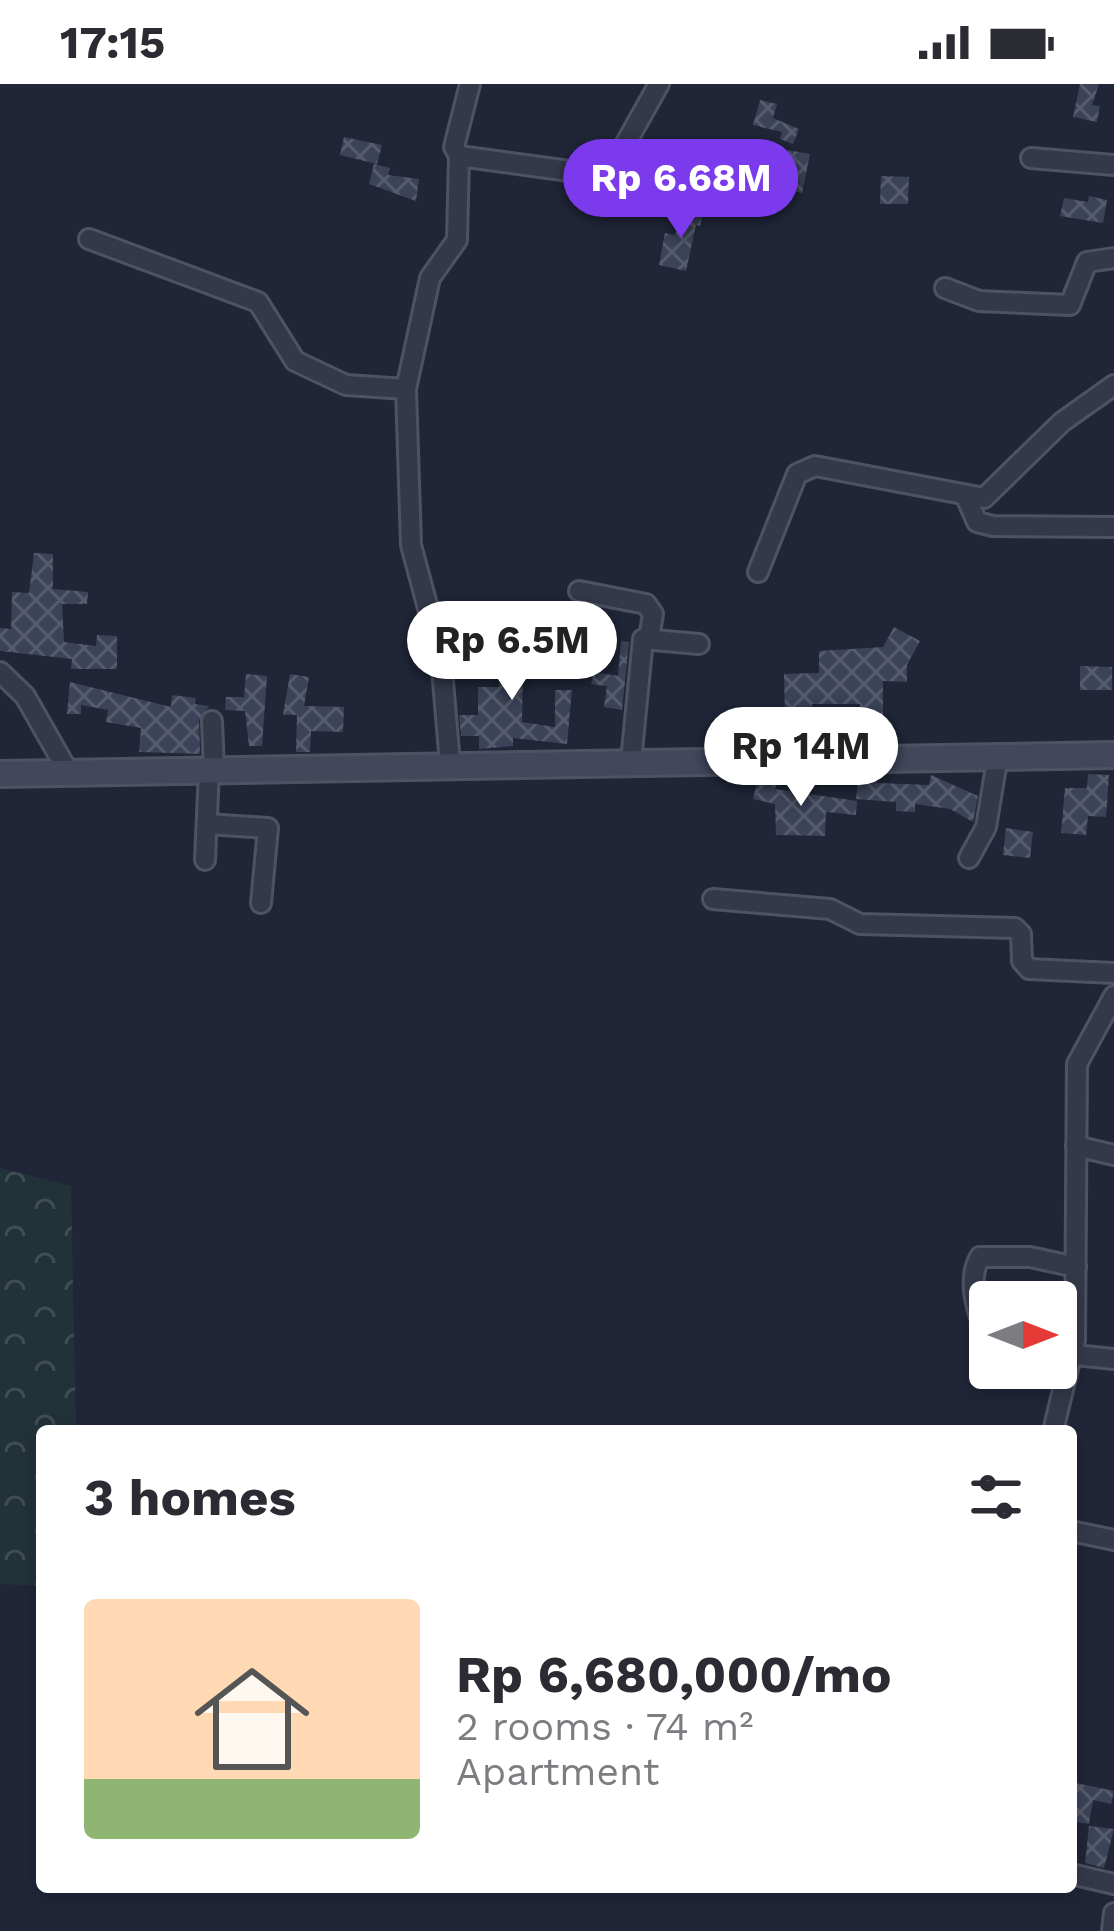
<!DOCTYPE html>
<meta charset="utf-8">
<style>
body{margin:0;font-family:"Work Sans",sans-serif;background:#f2f2f3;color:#2b2b33;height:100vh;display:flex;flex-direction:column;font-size:45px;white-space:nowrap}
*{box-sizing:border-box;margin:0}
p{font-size:39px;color:#7c7c81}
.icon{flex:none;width:66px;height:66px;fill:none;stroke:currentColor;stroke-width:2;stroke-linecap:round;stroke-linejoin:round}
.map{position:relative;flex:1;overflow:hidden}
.details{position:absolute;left:36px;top:1341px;width:1041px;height:468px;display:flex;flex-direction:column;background:#fff;border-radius:12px;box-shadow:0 6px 18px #0003}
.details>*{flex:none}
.needle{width:78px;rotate:90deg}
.controls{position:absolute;left:969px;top:1197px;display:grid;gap:24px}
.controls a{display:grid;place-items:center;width:108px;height:108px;border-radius:12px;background:#fff;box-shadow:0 6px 18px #0003;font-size:60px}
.price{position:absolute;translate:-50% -102px;padding:0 27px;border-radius:42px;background:#fff;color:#222;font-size:39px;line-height:78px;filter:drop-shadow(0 3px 6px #0008)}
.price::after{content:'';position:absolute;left:50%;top:72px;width:36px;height:27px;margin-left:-18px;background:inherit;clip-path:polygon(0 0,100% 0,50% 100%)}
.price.selected{background:#7c3aed;color:#fff}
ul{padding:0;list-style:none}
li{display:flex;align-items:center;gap:36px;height:300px;padding:0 48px}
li+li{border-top:3px solid #e1e1e2}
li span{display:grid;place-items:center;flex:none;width:336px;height:240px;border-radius:12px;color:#555}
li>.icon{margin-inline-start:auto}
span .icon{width:144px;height:144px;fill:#fffc;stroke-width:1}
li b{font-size:51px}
h2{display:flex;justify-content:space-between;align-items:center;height:144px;padding:0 48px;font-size:51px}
.status{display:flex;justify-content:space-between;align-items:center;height:84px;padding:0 60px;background:#fff;direction:ltr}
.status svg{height:33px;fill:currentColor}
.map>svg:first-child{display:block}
.forest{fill:url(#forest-crowns)}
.building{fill:url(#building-cross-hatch)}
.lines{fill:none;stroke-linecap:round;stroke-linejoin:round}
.street-casing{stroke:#4e5363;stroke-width:24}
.secondary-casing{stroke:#4e5363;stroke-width:30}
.street{stroke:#343949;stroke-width:18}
.secondary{stroke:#42475c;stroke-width:24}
</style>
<div class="status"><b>17:15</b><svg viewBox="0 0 49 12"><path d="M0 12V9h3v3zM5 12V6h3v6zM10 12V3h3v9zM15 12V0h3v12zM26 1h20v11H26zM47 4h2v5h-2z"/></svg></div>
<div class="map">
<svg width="1114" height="1847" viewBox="0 0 1114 1847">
<defs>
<pattern id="forest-crowns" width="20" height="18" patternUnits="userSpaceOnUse" patternTransform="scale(3)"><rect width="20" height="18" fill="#223239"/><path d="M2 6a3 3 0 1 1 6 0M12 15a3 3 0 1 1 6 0" fill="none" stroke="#404d54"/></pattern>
<pattern id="building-cross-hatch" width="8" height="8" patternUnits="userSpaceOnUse" patternTransform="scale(3)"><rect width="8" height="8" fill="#3c4358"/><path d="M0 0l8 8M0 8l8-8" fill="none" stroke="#565c6e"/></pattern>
</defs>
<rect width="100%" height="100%" fill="#202638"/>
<polygon class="forest" points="0,1084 71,1102 76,1347 42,1347 42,1502 0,1500"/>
<g class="building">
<polygon points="1080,0 1099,0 1092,21 1100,22 1097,38 1073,33"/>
<polygon points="760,16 777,20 773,34 799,45 793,60 780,55 782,48 753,41"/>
<polygon points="344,53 382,61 377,80 340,71"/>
<polygon points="788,66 810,70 802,109 781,104"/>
<polygon points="374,80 390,84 388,91 419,95 416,117 369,100"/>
<polygon points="632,86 656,96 646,123 621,113"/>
<polygon points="881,92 909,93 908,120 880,120"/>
<polygon points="1089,112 1107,116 1103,139 1060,132 1064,114 1088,118"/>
<polygon points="684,122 704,128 700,142 696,141 686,187 659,181 665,149 675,151"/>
<polygon points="34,469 53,470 53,505 88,508 87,520 62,520 64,558 96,562 97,551 117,552 117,585 71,585 72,575 0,567 0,544 11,545 12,508 29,509"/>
<polygon points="894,543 920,557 907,581 907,598 883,597 883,652 860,652 860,620 812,620 811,660 756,661 757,631 785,632 784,590 819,589 819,567 883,563"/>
<polygon points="492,547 524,548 522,638 555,643 555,606 572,606 567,660 513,654 513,662 479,665 479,652 461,652 459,631 478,631 478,603 499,603 500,571 491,571"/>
<polygon points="621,557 629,558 622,626 604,623 607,602 591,600 594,588 618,592"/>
<polygon points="1080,582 1112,583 1112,606 1080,606"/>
<polygon points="246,590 267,592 262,662 249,662 245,627 225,626 226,613 244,613"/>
<polygon points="290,590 309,593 304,622 344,623 343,648 311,647 310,668 296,668 297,631 283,631"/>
<polygon points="70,598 171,623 172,611 196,614 195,620 209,622 199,636 200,670 139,668 141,644 106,638 108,626 81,621 81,630 67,630"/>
<polygon points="1088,690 1109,691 1106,733 1088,732 1086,751 1061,749 1065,704 1087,704"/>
<polygon points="931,691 978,712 973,738 950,725 915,720 915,728 896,727 896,718 856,715 859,692 878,692 877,699 929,701"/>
<polygon points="778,693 775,705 857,717 856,731 826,728 825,752 776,751 775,720 753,715 758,694"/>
<polygon points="1006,744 1033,748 1030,774 1003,771"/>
<polygon points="1076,1699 1114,1707 1111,1720 1093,1716 1089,1740 1071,1737"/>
<polygon points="1089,1742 1114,1745 1104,1784 1085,1779"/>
</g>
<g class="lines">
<g class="street-casing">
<g id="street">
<polyline points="470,0 454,63 459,72 591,90 612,84 659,0"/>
<polyline points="1031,74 1114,81"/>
<polyline points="89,155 258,218 295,277 346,301 406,305 430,194 457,156 459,72"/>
<polyline points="945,204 979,217 1070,221 1087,178 1114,174"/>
<polyline points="406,305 411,461 441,573 450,680"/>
<polyline points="966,413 977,438 993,442 1114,443"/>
<polyline points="758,488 797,390 815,382 984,414 1062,338 1114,301"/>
<polyline points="579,507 646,520 653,530 649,554"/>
<polyline points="0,588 25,612 70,691"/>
<polyline points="212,637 214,686"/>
<polyline points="631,677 643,555 699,560"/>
<polyline points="207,740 268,744 261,819"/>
<polyline points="969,774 986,743 998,671"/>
<polyline points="205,776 209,686"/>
<polyline points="713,815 830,825 860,840 1015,844 1021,850 1022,877 1029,885 1114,889"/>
<polyline points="1076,1062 1114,1071"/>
<path d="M990,1252C976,1232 967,1195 980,1173H1030L1076,1183"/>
<polyline points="1056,1269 1114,1275"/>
<polyline points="1053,1347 1075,1256 1077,980 1114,912"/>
<polyline points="1071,1447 1114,1456"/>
<polyline points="1071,1790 1114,1800"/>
<polyline points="1112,1847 1114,1829"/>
</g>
</g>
<g class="secondary-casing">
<polyline id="secondary" points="0,690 1114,671"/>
</g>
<use href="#street" class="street"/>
<use href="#secondary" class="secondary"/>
</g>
</svg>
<div class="controls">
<a><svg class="needle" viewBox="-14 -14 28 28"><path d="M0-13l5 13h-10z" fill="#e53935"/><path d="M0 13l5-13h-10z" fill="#7c7c81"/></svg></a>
</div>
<b class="price selected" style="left:681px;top:157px">Rp 6.68M</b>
<b class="price" style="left:512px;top:619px">Rp 6.5M</b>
<b class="price" style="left:801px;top:725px">Rp 14M</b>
<section class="details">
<h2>3 homes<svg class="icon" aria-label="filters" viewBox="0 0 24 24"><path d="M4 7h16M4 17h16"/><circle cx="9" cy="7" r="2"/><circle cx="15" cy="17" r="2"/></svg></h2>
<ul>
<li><span style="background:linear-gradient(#ffd9b3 75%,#8fb573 0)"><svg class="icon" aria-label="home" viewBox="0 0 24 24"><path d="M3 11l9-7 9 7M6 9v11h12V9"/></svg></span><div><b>Rp 6,680,000/mo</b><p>2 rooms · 74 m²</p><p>Apartment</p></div></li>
</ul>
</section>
</div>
